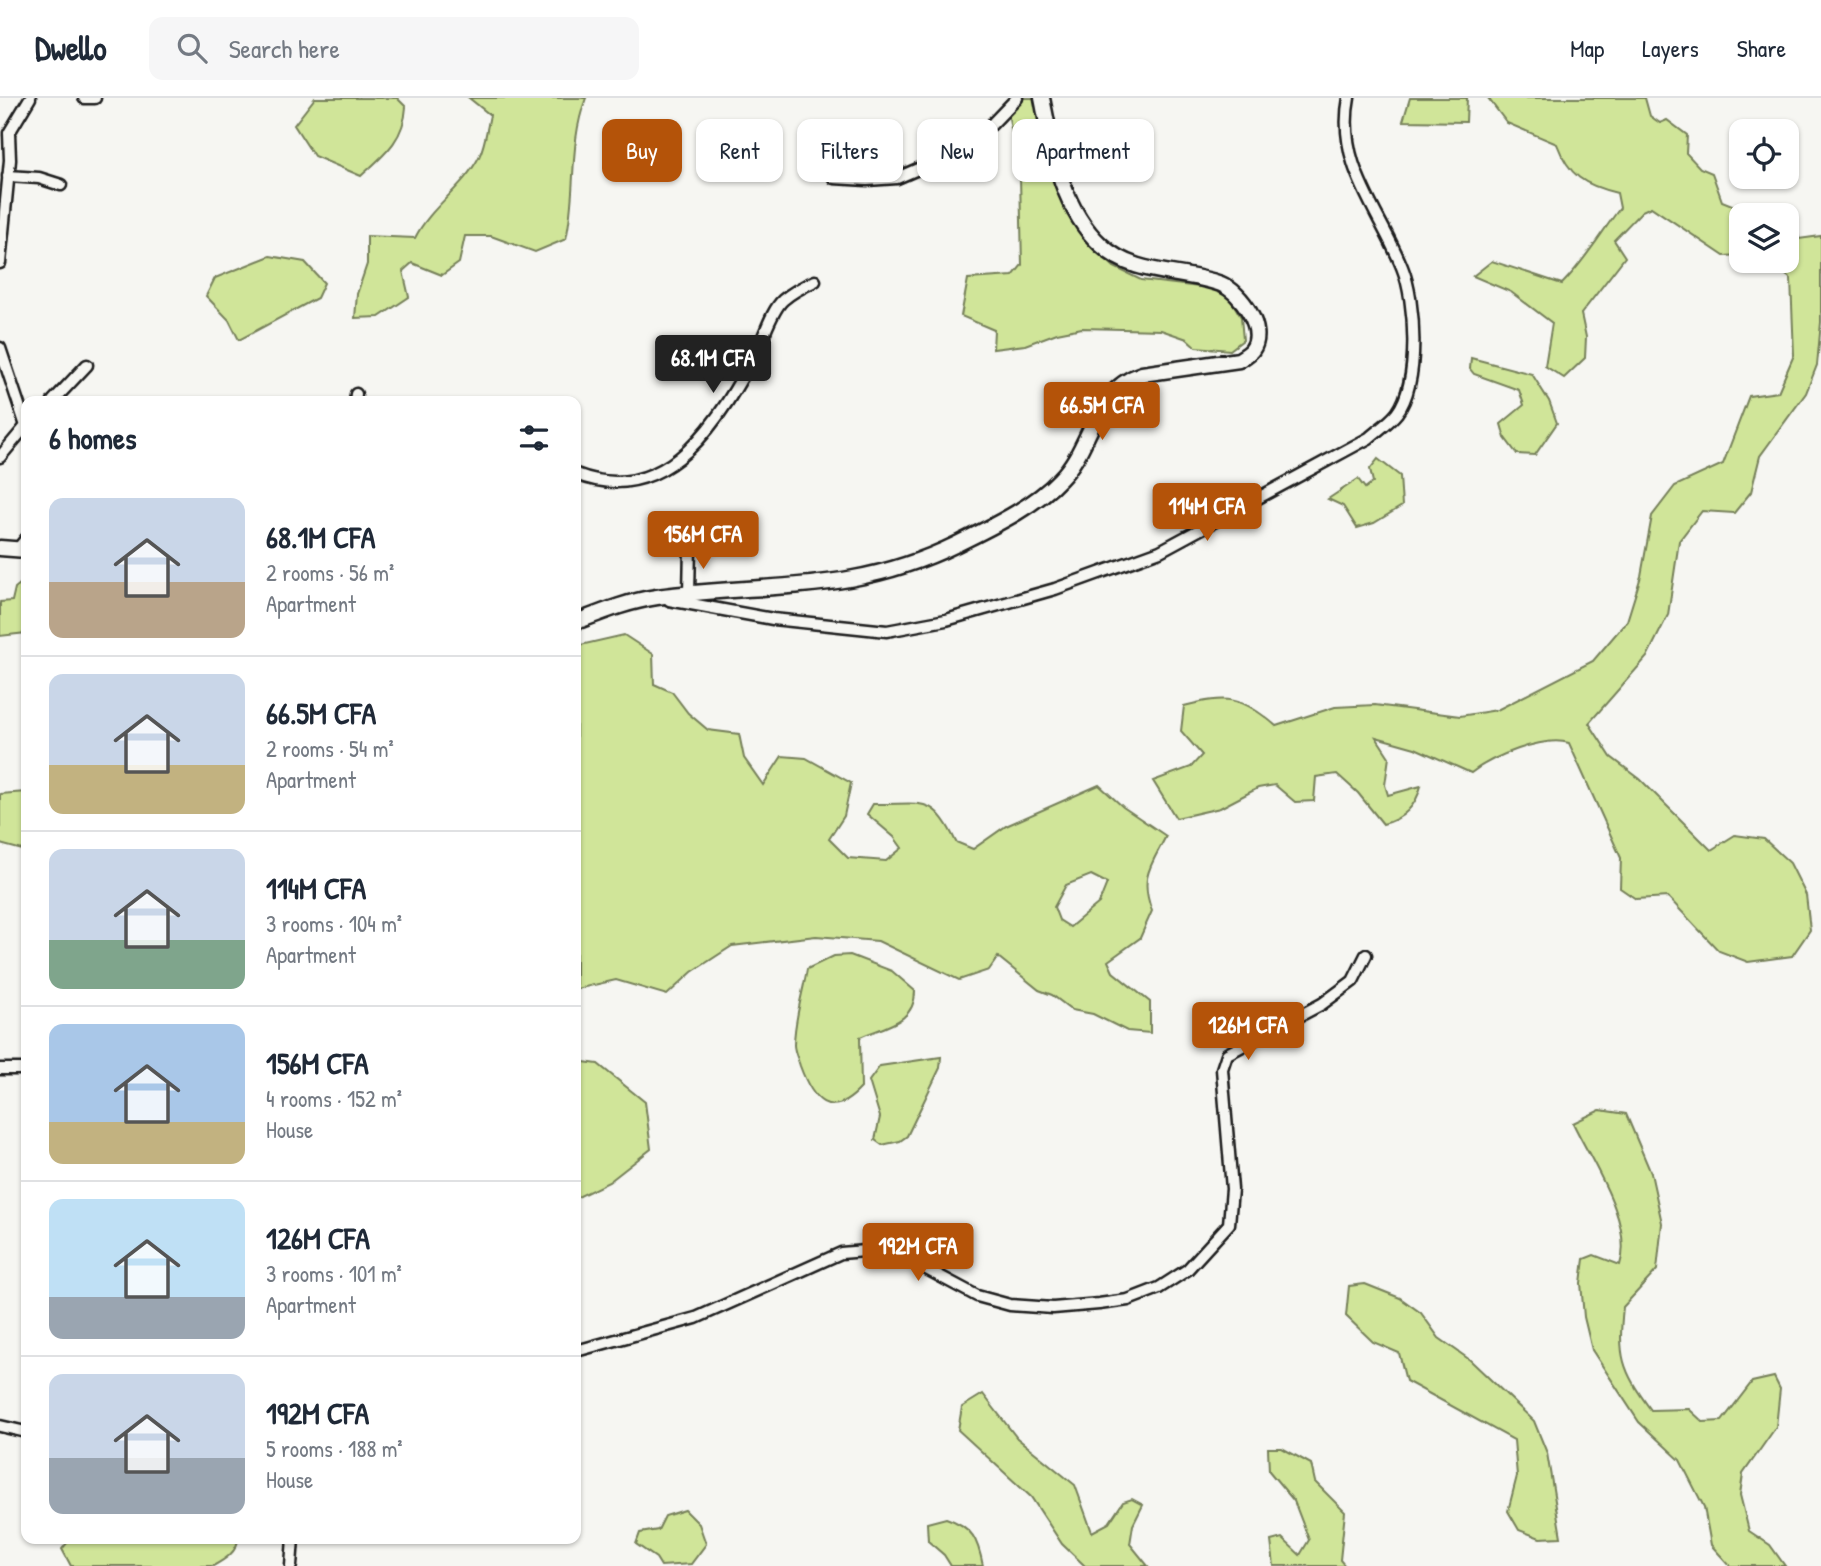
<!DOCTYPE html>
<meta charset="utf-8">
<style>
body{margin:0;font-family:"Patrick Hand",sans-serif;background:#f6f6f7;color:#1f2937;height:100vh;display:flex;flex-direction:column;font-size:26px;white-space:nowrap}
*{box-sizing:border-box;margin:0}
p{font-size:23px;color:#747a83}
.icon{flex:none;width:38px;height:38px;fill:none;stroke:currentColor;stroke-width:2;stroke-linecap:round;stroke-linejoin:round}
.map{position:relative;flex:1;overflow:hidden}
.details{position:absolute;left:21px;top:298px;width:560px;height:1148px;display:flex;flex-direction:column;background:#fff;border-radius:14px;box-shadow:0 2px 5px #0004}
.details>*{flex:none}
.banner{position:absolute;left:602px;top:21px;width:665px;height:63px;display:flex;gap:14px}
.buttons{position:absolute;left:1729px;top:21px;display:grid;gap:14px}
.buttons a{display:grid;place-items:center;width:70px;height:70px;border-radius:14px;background:#fff;box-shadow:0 2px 5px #0004;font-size:35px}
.price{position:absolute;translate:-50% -60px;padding:0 16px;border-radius:7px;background:#b45309;color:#fff;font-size:23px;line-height:46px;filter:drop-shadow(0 2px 4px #0008)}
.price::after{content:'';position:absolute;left:50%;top:42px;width:21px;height:16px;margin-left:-10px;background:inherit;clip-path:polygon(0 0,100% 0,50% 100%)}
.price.selected{background:#222;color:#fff}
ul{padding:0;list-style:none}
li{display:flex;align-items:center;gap:21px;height:175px;padding:0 28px}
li+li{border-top:2px solid #e0e1e3}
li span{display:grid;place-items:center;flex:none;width:196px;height:140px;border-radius:14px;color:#555}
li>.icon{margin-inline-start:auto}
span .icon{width:84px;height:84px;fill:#fffc;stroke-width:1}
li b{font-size:30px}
h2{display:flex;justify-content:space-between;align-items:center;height:84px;padding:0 28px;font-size:30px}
.chip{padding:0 24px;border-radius:14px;background:#fff;box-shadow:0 2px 5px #0004;font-size:24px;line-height:63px}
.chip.selected{background:#b45309;color:#fff}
header{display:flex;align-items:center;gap:42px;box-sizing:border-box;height:98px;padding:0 35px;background:#fff;border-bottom:2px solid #e0e1e3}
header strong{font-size:33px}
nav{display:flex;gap:38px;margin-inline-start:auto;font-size:24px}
.search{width:490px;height:63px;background:#f6f6f7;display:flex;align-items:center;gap:18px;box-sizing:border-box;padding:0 24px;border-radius:14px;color:#747a83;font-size:26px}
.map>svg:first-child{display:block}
.green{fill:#d0e599;stroke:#76805a;stroke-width:2;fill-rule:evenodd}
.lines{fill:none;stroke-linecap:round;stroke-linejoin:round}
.street-casing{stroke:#1c1c1c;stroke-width:15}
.secondary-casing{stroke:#1c1c1c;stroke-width:19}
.street{stroke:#f6f6f2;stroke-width:10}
.secondary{stroke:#f6f6f2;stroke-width:14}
</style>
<header>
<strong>Dwello</strong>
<div class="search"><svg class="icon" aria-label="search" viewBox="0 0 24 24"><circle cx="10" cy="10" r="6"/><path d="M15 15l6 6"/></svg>Search here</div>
<nav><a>Map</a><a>Layers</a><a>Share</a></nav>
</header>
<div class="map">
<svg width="1821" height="1468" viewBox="0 0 1821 1468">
<rect width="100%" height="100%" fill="#f6f6f2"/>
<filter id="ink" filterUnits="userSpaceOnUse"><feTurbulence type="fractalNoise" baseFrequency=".0143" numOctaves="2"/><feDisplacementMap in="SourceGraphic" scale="14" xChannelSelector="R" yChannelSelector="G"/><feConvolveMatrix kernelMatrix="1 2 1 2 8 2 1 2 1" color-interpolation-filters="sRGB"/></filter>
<g filter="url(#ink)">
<g class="green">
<path d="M315,0H397L406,9C404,42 384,57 361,78L314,58L294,27Z"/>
<path d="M469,0H586C568,48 577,93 566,141L535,154L491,138H465L459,165L442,177L412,165L403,173L409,199L379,219L355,220L357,196L367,166V138L415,140C430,109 463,90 479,59C485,47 487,30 490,17Z"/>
<polygon points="1014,0 1039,0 1040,34 1062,99 1082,139 1114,169 1141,182 1225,192 1241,219 1243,242 1230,252 1196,249 1187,241 1161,232 1082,230 1057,235 1025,247 993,251 994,232 961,218 968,181 1013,178 1022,167 1020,78 1008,15"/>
<polygon points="1410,0 1467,0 1466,24 1403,23"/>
<path d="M1488,0H1645L1650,18L1660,25L1667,22L1687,37L1686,55L1700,70L1712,75L1722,103L1742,111L1769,109L1794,117L1799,141L1821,138V224L1817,267L1806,295L1760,358L1751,394L1734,415L1702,413L1679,443L1668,517L1647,559L1589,625L1611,659L1640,681L1711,752L1735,737L1764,741L1790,765L1806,797L1810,832L1792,858L1748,864L1719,853L1668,799L1636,801L1620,790L1621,760L1569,645C1544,637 1491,659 1471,675L1415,650L1376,639L1389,659L1385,687L1388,697L1421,688C1416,708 1403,721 1383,726L1358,695L1337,676L1316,679L1314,703L1295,704L1275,687L1258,690L1220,710L1176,720L1153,683L1191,669L1202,657L1181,633L1184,608C1227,597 1242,598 1276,628L1335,609L1375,607L1460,618L1497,612L1593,563L1627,523L1641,478L1652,418L1675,388L1723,366L1749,298L1778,294L1794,257L1791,181L1769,163H1787V117H1741V157L1724,158L1651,109L1642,113L1614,142L1625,159L1581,216L1586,239L1585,260L1564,280L1545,268L1552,225L1511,194L1473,178L1492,163L1562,186C1585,163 1601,135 1620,110L1617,95C1584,87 1569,78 1557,46L1507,25Z"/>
<polygon points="270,158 305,164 324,185 317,200 239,242 229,222 206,198 215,180"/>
<polygon points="1471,260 1532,276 1549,303 1557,325 1535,357 1517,356 1505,340 1501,326 1524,307 1519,292 1474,276 1470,271"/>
<polygon points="1378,361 1400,378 1402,408 1374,425 1357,430 1343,408 1328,401 1358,381 1365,390 1373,384 1370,371"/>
<polygon points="26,481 26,535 0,538 0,504 12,503 15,490"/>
<path d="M624,537L653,556L654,586L672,594L688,615L708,632L739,636L744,660L763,687L782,658L806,660L851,685L844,718L829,741L848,760L886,763L902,750L894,739L867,716L873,706C922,707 933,695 956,744L973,751L1006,728L1099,687L1123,709L1166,738C1151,768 1139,779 1152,813L1140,840L1108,863L1113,874L1150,904V935L1127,933L1093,916L1072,912L1052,897L1039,892L998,859L989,872L959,882L878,843L816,838L732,848L692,874L667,897L616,882L576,891V548ZM1091,777L1107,785L1099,805L1070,829L1059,822L1054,809L1066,787Z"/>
<polygon points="26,694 26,753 0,746 0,696"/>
<path d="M850,857L892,873L915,893C915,925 885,928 860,939L861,990C830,1024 812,1001 800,968C798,961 794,953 794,947C794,922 803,895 807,871L834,858Z"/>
<polygon points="941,959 940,970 907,1038 900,1043 882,1047 875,1042 880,1019 869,983 880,968"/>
<polygon points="576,963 598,966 645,1004 651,1051 609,1084 576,1100"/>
<path d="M1600,1012L1626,1016L1651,1075L1662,1125L1657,1172L1623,1209C1618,1258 1621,1271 1651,1312L1689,1311L1703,1324L1722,1323L1752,1284L1774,1279L1780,1291L1776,1329L1743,1376L1740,1397L1749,1433L1770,1447L1785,1468H1730L1711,1447L1704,1409L1680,1362L1639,1324L1592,1252L1584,1219L1581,1185L1584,1161L1594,1157L1620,1167C1634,1125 1591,1063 1573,1025Z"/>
<polygon points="1365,1186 1400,1200 1421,1215 1439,1240 1470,1262 1534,1323 1547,1355 1561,1439 1540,1440 1519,1432 1508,1413 1517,1378 1514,1342 1406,1283 1399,1255 1373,1244 1346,1218 1349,1188"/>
<polygon points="983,1296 1017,1340 1075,1387 1092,1434 1109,1425 1123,1404 1132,1401 1143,1407 1133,1427 1130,1446 1148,1468 1085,1468 1062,1446 1031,1399 958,1332 962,1309"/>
<polygon points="1268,1350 1282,1350 1311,1366 1315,1384 1345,1414 1340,1462 1345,1468 1274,1468 1271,1443 1282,1440 1300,1457 1309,1442 1294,1403 1269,1373"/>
<polygon points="685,1412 699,1426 706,1446 691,1466 661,1468 656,1460 636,1446 640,1435 658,1432 665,1418"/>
<path d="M946,1420C973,1429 978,1442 983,1468H951L944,1457L928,1443L927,1425Z"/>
<path d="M71,1440H238C238,1454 224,1462 213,1468H71L62,1451Z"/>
</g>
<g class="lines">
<g class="street-casing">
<g id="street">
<polyline points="84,0 95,0"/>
<polyline points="8,78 39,80 61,87"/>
<polyline points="834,80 867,82 897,80 948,58 991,27 1017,0"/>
<polyline points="0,165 10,62 9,35 30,0"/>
<polyline points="0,250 26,328"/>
<polyline points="53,303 87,267"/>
<polyline points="355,303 356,296"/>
<polyline points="0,359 26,328"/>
<path d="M576,376C668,412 722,319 758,250C765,236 772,212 783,202C792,194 804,188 815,183"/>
<polyline points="17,452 26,441"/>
<polyline points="689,496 690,448"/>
<path d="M669,502L773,521L887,533L946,522L1055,491L1160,453L1369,340C1378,332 1390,324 1397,315C1420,285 1416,203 1402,169C1379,112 1336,66 1349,0"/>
<polyline points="0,971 26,971"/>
<polyline points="576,1253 696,1220 841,1155 877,1152 902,1158 977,1198 1010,1207 1053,1210 1099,1206 1128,1202 1159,1190 1187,1172 1229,1126 1232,1091 1222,971 1227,956 1322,906 1353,883 1366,857"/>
<polyline points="0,1328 26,1334"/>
<polyline points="291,1468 293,1440"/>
</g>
</g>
<g class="secondary-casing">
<g id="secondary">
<polyline points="0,450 26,452"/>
<path d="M576,524C602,514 629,503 657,499C768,484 851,498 957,446C991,429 1034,409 1060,381C1093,348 1092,293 1142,276L1239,262C1243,259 1249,256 1252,252C1267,232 1241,194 1221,186C1180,171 1135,179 1101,147C1061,110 1052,50 1042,0"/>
</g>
</g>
<use href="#street" class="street"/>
<use href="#secondary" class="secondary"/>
</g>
</g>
</svg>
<div class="buttons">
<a><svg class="icon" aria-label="locate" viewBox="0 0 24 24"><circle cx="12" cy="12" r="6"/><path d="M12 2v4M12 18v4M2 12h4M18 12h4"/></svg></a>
<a><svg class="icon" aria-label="layers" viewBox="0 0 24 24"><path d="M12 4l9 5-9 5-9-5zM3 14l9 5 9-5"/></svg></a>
</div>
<b class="price selected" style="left:713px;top:297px">68.1M CFA</b>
<b class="price" style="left:1102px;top:344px">66.5M CFA</b>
<b class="price" style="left:1207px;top:445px">114M CFA</b>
<b class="price" style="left:703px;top:473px">156M CFA</b>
<b class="price" style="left:1248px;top:964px">126M CFA</b>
<b class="price" style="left:918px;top:1185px">192M CFA</b>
<div class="banner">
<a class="chip selected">Buy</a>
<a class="chip">Rent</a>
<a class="chip">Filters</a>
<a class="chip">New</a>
<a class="chip">Apartment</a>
</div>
<section class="details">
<h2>6 homes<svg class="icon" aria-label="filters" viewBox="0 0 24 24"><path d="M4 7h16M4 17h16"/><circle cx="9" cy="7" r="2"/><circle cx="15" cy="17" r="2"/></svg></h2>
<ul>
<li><span style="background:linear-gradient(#c9d6e8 60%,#b9a48a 0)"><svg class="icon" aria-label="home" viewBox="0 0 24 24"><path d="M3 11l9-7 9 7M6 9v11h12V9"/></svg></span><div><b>68.1M CFA</b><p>2 rooms · 56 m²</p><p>Apartment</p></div></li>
<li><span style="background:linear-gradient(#c9d6e8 65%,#c2b280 0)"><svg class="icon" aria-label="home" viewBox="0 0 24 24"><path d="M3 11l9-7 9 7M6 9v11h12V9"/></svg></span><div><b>66.5M CFA</b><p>2 rooms · 54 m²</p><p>Apartment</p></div></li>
<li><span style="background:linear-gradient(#c9d6e8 65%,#7fa58c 0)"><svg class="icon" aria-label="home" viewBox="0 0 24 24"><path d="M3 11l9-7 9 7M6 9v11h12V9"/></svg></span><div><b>114M CFA</b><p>3 rooms · 104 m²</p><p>Apartment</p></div></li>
<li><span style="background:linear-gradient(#a9c7e8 70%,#c2b280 0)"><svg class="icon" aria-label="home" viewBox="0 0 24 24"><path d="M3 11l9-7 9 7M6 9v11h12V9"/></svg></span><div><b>156M CFA</b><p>4 rooms · 152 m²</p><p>House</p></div></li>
<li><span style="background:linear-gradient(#bfe0f5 70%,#9aa5b1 0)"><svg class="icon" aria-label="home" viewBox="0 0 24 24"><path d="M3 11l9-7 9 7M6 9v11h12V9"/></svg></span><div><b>126M CFA</b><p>3 rooms · 101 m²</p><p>Apartment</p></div></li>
<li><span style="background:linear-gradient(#c9d6e8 60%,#9aa5b1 0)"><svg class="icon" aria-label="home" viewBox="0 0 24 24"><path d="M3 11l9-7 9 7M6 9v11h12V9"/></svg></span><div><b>192M CFA</b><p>5 rooms · 188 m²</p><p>House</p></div></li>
</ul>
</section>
</div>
